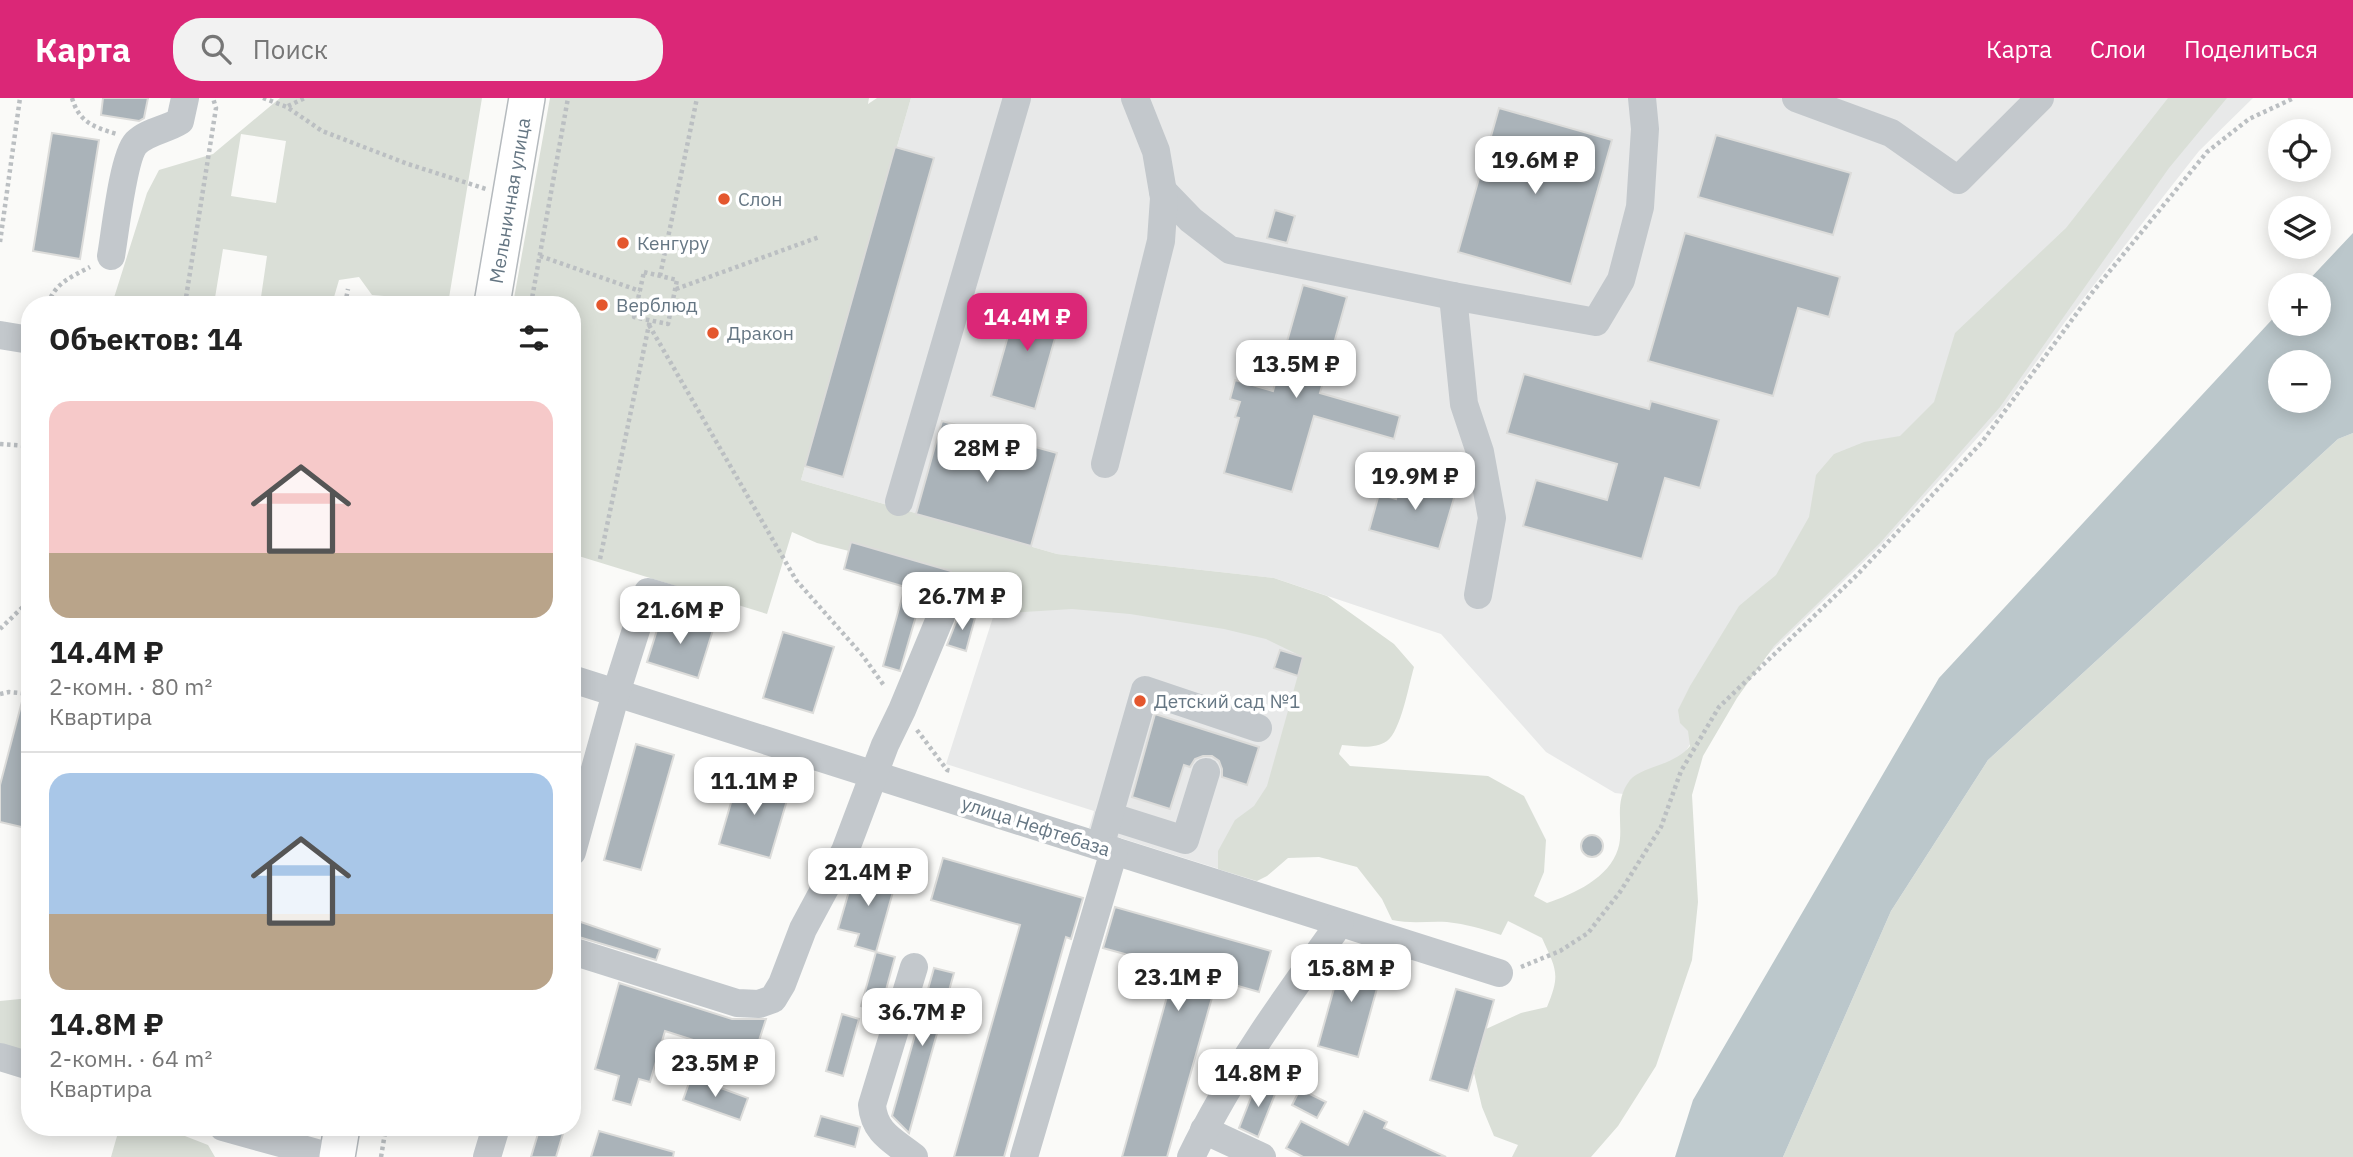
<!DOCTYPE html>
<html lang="ru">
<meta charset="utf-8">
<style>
body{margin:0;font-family:"IBM Plex Sans",sans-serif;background:#f2f2f2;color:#222;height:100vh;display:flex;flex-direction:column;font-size:26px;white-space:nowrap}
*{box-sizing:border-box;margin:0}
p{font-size:23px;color:#767676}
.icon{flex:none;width:38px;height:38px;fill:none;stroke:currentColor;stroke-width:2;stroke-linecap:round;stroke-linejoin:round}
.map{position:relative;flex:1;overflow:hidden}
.side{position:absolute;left:21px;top:198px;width:560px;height:840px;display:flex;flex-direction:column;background:#fff;border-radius:28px;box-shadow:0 4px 18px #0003}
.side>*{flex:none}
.buttons{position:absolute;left:2268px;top:21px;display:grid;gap:14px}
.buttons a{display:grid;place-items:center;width:63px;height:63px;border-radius:50%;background:#fff;box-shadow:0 4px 18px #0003;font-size:35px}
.price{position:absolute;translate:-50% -60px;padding:0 16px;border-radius:14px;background:#fff;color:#222;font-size:23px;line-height:46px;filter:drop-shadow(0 2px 4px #0008)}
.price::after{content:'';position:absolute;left:50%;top:42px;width:21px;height:16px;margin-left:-10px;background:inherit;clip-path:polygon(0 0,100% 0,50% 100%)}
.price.current{background:#db2777;color:#fff}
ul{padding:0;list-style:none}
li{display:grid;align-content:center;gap:14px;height:371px;padding:0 28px}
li+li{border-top:2px solid #e0e0e0}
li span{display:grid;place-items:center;height:217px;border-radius:21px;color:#555}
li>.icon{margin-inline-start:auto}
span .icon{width:126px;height:126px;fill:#fffc;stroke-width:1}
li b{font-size:30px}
h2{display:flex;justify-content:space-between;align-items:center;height:84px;padding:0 28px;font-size:30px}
header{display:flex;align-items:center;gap:42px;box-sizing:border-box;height:98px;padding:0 35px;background:#db2777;color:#fff}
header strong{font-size:33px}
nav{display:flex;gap:38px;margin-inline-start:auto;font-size:24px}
.search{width:490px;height:63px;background:#f2f2f2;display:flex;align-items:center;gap:18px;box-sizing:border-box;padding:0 24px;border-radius:28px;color:#767676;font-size:26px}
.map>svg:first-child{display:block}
.built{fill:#e8e9e9}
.green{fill:#dadfd7;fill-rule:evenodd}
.water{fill:#bbc7cb;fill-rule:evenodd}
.building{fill:#aab3b9;stroke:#dcdcda;stroke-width:2}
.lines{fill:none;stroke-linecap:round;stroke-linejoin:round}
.major-casing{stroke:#b5babe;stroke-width:38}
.path{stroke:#bbbfc2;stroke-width:4.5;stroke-dasharray:3.5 3.5;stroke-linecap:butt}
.minor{stroke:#c3c8cc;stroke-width:28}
.major{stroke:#fff;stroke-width:35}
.poi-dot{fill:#e4572e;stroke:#fff;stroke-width:2.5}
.labels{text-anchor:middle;stroke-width:7;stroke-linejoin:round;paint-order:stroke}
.poi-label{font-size:19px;fill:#657683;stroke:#fff;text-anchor:start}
.street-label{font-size:19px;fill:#657683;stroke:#fff}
</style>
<header>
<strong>Карта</strong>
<div class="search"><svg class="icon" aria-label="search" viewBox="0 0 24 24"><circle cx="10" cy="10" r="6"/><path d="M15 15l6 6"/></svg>Поиск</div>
<nav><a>Карта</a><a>Слои</a><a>Поделиться</a></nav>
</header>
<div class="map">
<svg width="2353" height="1059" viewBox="0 0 2353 1059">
<rect width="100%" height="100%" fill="#fafaf8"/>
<g class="built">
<polygon points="911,0 2253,0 2199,53 2065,224 1999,316 1881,447 1726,597 1705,621 1658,700 1615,695 1546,654 1441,536 1274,480 1057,456 801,382"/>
<polygon points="1011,463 1334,540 1257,783 1089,730 1094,713 946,666"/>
</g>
<g class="green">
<path d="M280,0H482L448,206H394L384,198L372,197L359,179L339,182L332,206H260L267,158L223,151L214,206H112L147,95L159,72L213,56ZM241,36L286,43L276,105L231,98Z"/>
<path d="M550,0H869L868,6L877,0H911L801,382L1057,456L1274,480L1327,498L1394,546L1414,569C1409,586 1401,633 1387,643C1374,652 1356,648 1342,647L1339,656L1350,668L1488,678L1524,698L1546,742L1544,774L1534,798L1547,805C1574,796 1609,780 1618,751C1625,729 1612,705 1630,682C1640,669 1674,668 1690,648L1688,633L1680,625L1678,612L1690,588L1739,508L1776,477L1809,419L1816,377L1834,356L1864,344L1900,338L1934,304L1955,235L2066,130L2168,0H2227L2169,70L2000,309L1880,445L1774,548L1737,600L1703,658L1692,697L1698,804L1692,862L1656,968L1618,1028L1591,1059H1512L1518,1047L1494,1038L1482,1009L1474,975L1486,931L1521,915L1547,909C1561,876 1556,871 1542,840L1508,823L1501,837C1483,831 1466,826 1447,824C1428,823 1411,826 1392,822L1382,801L1357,769L1319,759L1288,760L1267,778L1257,783L1218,771V753L1235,722L1254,708L1267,688L1303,559L1266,541L1224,531L1130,516L1072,511L994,516L971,508L960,494L951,473L852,445L849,453L817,445L792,434L767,516L572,456V206H513Z"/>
<polygon points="2353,335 2353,1059 1783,1059 1891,813 1988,662 2338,341"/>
<polygon points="30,900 30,960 0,950 0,903"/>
<polygon points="110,1029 162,1029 208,1047 215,1059 111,1059 117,1038"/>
</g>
<path class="water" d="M2353,135V335L2338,341L1988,662L1891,813L1783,1059H1675L1693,1002L1939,580L2280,213V226H2319V187H2304ZM2280,264H2319V303H2280Z"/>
<g class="building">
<polygon points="103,0 148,0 144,20 139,23 101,17"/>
<polygon points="1499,10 1612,42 1571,186 1458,154"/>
<polygon points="52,35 99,42 80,161 33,153"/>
<polygon points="1716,37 1851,75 1833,137 1698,99"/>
<polygon points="895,49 934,60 843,379 805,368"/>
<polygon points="1275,112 1295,118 1287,145 1267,140"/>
<polygon points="1685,135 1840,179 1829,219 1798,210 1773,298 1648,263"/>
<polygon points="1303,187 1347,199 1320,295 1400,318 1394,341 1314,318 1292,394 1224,375 1239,320 1235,319 1240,304 1230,301 1235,282 1273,293"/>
<polygon points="1019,199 1063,212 1035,311 991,298"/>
<polygon points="1524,276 1649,311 1651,303 1719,322 1700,390 1665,380 1642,461 1523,428 1536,382 1607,402 1617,366 1507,335"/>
<polygon points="942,323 1057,355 1031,448 916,416"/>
<polygon points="1403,375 1457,390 1439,451 1369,432 1379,396 1396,401"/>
<polygon points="851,444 951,473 944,500 923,494 900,573 883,568 905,489 844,471"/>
<polygon points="957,515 975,520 966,553 947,547 956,524"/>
<polygon points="662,516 713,532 698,580 647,564"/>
<polygon points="783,534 834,549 813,615 763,600"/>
<polygon points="1280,552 1303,559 1298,578 1274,570"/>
<polygon points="24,596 30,596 30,731 0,724 0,687"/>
<polygon points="1155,616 1259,649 1247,687 1222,679 1222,671 1219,663 1212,658 1203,658 1195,661 1190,669 1184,667 1170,711 1132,699"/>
<polygon points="636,646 674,657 641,772 604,762"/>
<polygon points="739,677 790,692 770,760 719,746"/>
<circle cx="1592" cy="748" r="11"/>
<polygon points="943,760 1083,800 1071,841 1066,839 1004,1059 954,1059 1020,827 931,802"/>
<polygon points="877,771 898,776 876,854 855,848 859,836 838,831 854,776 874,782"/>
<polygon points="1115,809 1271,853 1259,894 1217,882 1167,1059 1122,1059 1175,870 1103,850"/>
<polygon points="572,821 660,851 656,862 572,837"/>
<polygon points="876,854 895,859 880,914 861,908"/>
<polygon points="1344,854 1384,865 1358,959 1318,948"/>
<polygon points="934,870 954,875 909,1035 892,1018"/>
<polygon points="619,885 732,921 766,921 753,961 665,933 650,984 639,981 631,1007 613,1002 619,978 595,971"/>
<polygon points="1456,891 1494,902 1468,993 1430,982"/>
<polygon points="842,916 859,921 843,978 826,973"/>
<polygon points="691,979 748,1000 740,1022 683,1002"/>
<polygon points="1257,984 1277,991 1258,1039 1239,1030"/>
<polygon points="1300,991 1326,1004 1317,1020 1292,1007"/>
<polygon points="1364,1013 1387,1024 1384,1030 1446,1059 1303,1059 1286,1050 1301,1023 1348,1047"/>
<polygon points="821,1018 860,1029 855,1049 815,1038"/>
<polygon points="540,1029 565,1029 556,1059 531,1059"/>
<polygon points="599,1033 674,1054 673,1059 591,1059"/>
</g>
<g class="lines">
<g class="major-casing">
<g id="major">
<path id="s1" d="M492,206L527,0"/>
<polyline points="337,1059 342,1029"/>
</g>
</g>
<g class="path">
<path d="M72,0C79,24 93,29 117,36"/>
<polyline points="263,0 287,9 322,33 408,66 486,91"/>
<polyline points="288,8 305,0"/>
<polyline points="0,144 20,0"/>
<polyline points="540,158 640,193"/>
<polygon points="644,174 677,182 668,226 634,219"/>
<polyline points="660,178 697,0"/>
<polyline points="676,191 819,139"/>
<path d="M48,206C55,185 71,179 90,169"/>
<polyline points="185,206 216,10 213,0"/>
<polyline points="345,206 348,191"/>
<polyline points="531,206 568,0"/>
<polyline points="649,227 796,482 863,558 885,589"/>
<polyline points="0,346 30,348"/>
<path d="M30,402C24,418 26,435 30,452"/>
<polyline points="600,461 650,222"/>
<polyline points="0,531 30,502"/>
<polyline points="0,596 9,594 30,596"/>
<polyline points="917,632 947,672 952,673"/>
<polyline points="1521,869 1560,853 1588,835 1620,794 1661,729 1681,673 1719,609 1857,477 1982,344 2091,196 2207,54 2249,21 2294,0"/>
<polyline points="381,1059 386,1029"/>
</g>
<g class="minor">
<polyline points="1796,0 1891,35 1958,82 2040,0"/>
<polyline points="1163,93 1191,122 1230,152 1453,198"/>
<path d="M111,158C115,136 123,59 136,45C148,33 166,32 180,23L185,0"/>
<polyline points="0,237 30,242"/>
<polyline points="1105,366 1161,143 1164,100 1156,53 1135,0"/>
<polyline points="899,404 1017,0"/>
<polyline points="1478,497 1492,420 1480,354 1464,306 1453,198 1596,224 1621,182 1640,109 1645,31 1642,0"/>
<polyline points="572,581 1499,875"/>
<polyline points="1109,718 1185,742 1206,674"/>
<polyline points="1104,735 1145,592 1258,630"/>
<polyline points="572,754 616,595 648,494 711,513"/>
<polyline points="572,853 737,905 759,906 773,901 782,886 803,831 845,753 885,647 902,612 941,518"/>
<path d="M914,869L872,1007C874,1035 894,1043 914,1059"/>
<polyline points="0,959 30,968"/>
<polyline points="223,1029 331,1059"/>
<polyline points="1204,1032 1262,1059"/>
<polyline points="487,1059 496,1029"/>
<polyline points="1024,1059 1114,753"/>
<path d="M1191,1059C1232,974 1285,901 1340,825"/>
</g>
<use href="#major" class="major"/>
</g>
<g class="poi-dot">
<circle cx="724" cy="101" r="7"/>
<circle cx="623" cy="145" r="7"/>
<circle cx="602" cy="207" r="7"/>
<circle cx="713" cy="235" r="7"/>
<circle cx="1140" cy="603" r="7"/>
</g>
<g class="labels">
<g class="poi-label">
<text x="738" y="108">Слон</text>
<text x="637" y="152">Кенгуру</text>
<text x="616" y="214">Верблюд</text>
<text x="727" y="242">Дракон</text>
<text x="1154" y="610">Детский сад №1</text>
</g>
<g class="street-label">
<text dy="7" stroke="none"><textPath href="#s1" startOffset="105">Мельничная улица</textPath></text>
<text transform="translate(1036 728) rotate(18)" y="7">улица Нефтебаза</text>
</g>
</g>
</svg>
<div class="buttons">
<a><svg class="icon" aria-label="locate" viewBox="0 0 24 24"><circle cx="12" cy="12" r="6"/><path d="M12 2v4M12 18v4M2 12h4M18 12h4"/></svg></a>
<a><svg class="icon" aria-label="layers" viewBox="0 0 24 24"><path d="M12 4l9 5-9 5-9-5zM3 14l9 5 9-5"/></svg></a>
<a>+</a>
<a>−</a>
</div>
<b class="price" style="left:1535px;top:98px">19.6M ₽</b>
<b class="price current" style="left:1027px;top:255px">14.4M ₽</b>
<b class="price" style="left:1296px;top:302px">13.5M ₽</b>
<b class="price" style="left:987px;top:386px">28M ₽</b>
<b class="price" style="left:1415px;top:414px">19.9M ₽</b>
<b class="price" style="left:962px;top:534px">26.7M ₽</b>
<b class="price" style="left:680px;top:548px">21.6M ₽</b>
<b class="price" style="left:754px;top:719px">11.1M ₽</b>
<b class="price" style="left:868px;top:810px">21.4M ₽</b>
<b class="price" style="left:1351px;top:906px">15.8M ₽</b>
<b class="price" style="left:1178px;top:915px">23.1M ₽</b>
<b class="price" style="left:922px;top:950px">36.7M ₽</b>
<b class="price" style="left:715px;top:1001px">23.5M ₽</b>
<b class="price" style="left:1258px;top:1011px">14.8M ₽</b>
<section class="side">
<h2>Объектов: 14<svg class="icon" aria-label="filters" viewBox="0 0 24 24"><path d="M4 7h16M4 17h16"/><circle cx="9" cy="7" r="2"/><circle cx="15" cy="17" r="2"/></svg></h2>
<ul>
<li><span style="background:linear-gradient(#f6c9c9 70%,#b9a48a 0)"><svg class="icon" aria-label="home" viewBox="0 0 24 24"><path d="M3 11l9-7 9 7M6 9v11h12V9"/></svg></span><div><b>14.4M ₽</b><p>2-комн. · 80 m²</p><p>Квартира</p></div></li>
<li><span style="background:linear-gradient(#a9c7e8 65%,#b9a48a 0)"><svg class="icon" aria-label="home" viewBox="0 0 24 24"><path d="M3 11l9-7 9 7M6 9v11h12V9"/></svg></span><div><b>14.8M ₽</b><p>2-комн. · 64 m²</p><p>Квартира</p></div></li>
</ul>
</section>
</div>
